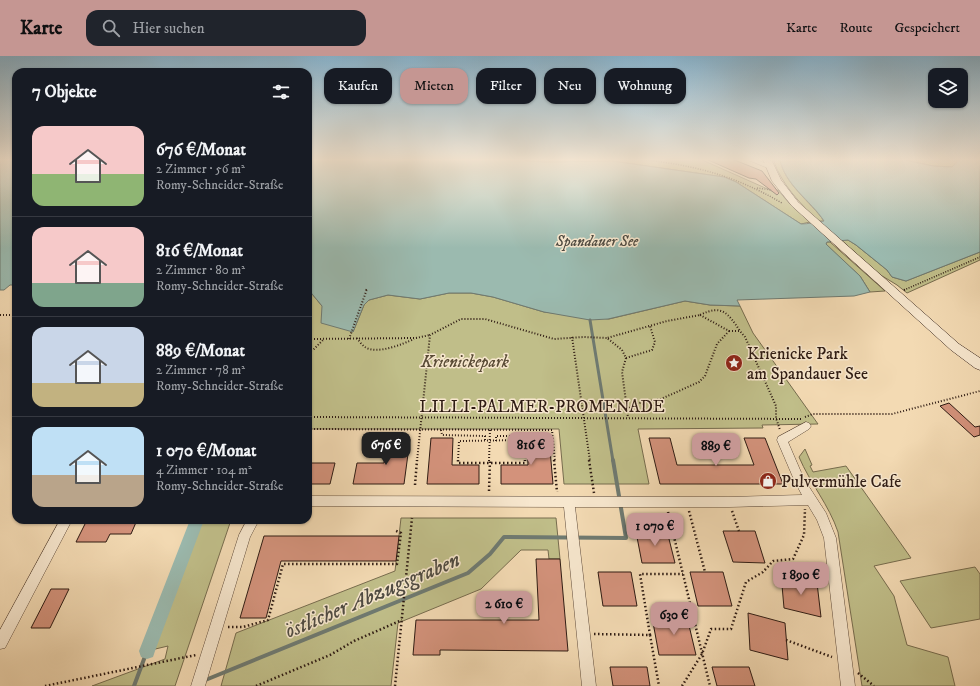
<!DOCTYPE html>
<html lang="de">
<meta charset="utf-8">
<style>
body{margin:0;font-family:"IM FELL DW Pica",serif;background:#20242c;color:#f1f3f6;height:100vh;display:flex;flex-direction:column;font-size:15px;white-space:nowrap}
*{box-sizing:border-box;margin:0}
p{font-size:13px;color:#9ea1a6}
.icon{flex:none;width:22px;height:22px;fill:none;stroke:currentColor;stroke-width:2;stroke-linecap:round;stroke-linejoin:round}
.map{position:relative;flex:1;overflow:hidden}
.details{position:absolute;left:12px;top:12px;width:300px;height:456px;display:flex;flex-direction:column;background:#171b24;border-radius:12px;box-shadow:0 1px 3px #0004}
.details>*{flex:none}
.guide{position:absolute;left:324px;top:12px;width:380px;height:36px;display:flex;gap:8px}
.controls{position:absolute;left:928px;top:12px;display:grid;gap:8px}
.controls a{display:grid;place-items:center;width:40px;height:40px;border-radius:8px;background:#171b24;box-shadow:0 1px 3px #0004;font-size:20px}
.price{position:absolute;translate:-50% -34px;padding:0 9px;border-radius:8px;background:#c59692;color:#111;font-size:13px;line-height:26px;filter:drop-shadow(0 1px 2px #0008)}
.price::after{content:'';position:absolute;left:50%;top:24px;width:12px;height:9px;margin-left:-6px;background:inherit;clip-path:polygon(0 0,100% 0,50% 100%)}
.price.active{background:#222;color:#fff}
ul{padding:0;list-style:none}
li{display:flex;align-items:center;gap:12px;height:100px;padding:0 20px}
li+li{border-top:1px solid #363941}
li span{display:grid;place-items:center;flex:none;width:112px;height:80px;border-radius:12px;color:#555}
li>.icon{margin-inline-start:auto}
span .icon{width:48px;height:48px;fill:#fffc;stroke-width:1}
li b{font-size:17px}
h2{display:flex;justify-content:space-between;align-items:center;height:48px;padding:0 20px;font-size:17px}
.tag{padding:0 14px;border-radius:12px;background:#171b24;box-shadow:0 1px 3px #0004;font-size:14px;line-height:36px}
.tag.active{background:#c59692;color:#111}
header{display:flex;align-items:center;gap:24px;box-sizing:border-box;height:56px;padding:0 20px;background:#c59692;color:#111}
header strong{font-size:19px}
nav{display:flex;gap:22px;margin-inline-start:auto;font-size:14px}
.search{width:280px;height:36px;background:#20242c;display:flex;align-items:center;gap:10px;box-sizing:border-box;padding:0 14px;border-radius:12px;color:#9ea1a6;font-size:15px}
.map>svg:first-child{display:block}
.green{fill:#c0be89;stroke:#776c4e}
.water{fill:#9bbaaf;stroke:#6f7a71}
.lines{fill:none;stroke-linecap:round;stroke-linejoin:round}
.stream-far1{stroke:#6f7a71;stroke-width:3}
.stream{stroke:#6f7a71;stroke-width:4}
.canal{fill:#9bbaaf;fill-rule:evenodd}
.building{fill:#d3927b;stroke:#2e1b13}
.lane-casing{stroke:#5f4b3b;stroke-width:4.5}
.street-casing{stroke:#5f4b3b;stroke-width:1}
.secondary-casing{stroke:#2e1b13;stroke-width:1}
.path-far2{stroke:#2e1b13;stroke-width:1.5;stroke-dasharray:1 1.5;stroke-linecap:butt}
.path-far1{stroke:#2e1b13;stroke-width:2;stroke-dasharray:1 2;stroke-linecap:butt}
.path{stroke:#2e1b13;stroke-width:2.5;stroke-dasharray:1.5 2.5;stroke-linecap:butt}
.lane{stroke:#f7e7ce;stroke-width:3.5}
.street{fill:#f7e7ce;fill-rule:evenodd}
.secondary{fill:#f7e7ce;fill-rule:evenodd}
.labels{text-anchor:middle;stroke-width:3;stroke-linejoin:round;paint-order:stroke}
.far-water-label{font-size:15px;font-style:italic;fill:#4f4b42;stroke:#f7e7ce}
.poi-label{font-size:17px;fill:#2e1b13;stroke:#f7e7ce;text-anchor:start}
.park-label{font-size:17px;font-style:italic;fill:#5a4c36;stroke:#f7e7ce}
.street-label{font-size:17px;fill:#2e1b13;stroke:#f7e7ce}
.near-water-label{font-size:22px;font-style:italic;fill:#4f4b42;stroke:#f7e7ce}
</style>
<header>
<strong>Karte</strong>
<div class="search"><svg class="icon" aria-label="search" viewBox="0 0 24 24"><circle cx="10" cy="10" r="6"/><path d="M15 15l6 6"/></svg>Hier suchen</div>
<nav><a>Karte</a><a>Route</a><a>Gespeichert</a></nav>
</header>
<div class="map">
<svg width="980" height="630" viewBox="0 0 980 630">
<rect width="100%" height="100%" fill="#f3dab3"/>
<filter id="stains"><feTurbulence type="fractalNoise" baseFrequency=".005" numOctaves="4"/><feColorMatrix values="0 0 0 0 .2 0 0 0 0 .09 0 0 0 0 .02 0 0 0 .5 -.17"/></filter>
<radialGradient id="worn" r=".72"><stop offset=".6" stop-color="#630" stop-opacity="0"/><stop offset="1" stop-color="#630" stop-opacity=".3"/></radialGradient>
<g class="green">
<polygon points="524,103 700,103 772,135 778,134 789,147 810,166 801,168 736,126 724,121 612,105 547,106 527,105"/>
<path d="M773,103H780C784,128 811,146 824,165H818C800,147 781,128 773,103Z"/>
<polygon points="900,103 959,103 952,111 933,110"/>
<polygon points="841,184 848,184 856,189 887,214 892,221 906,225 980,196 980,204 907,237 897,229 879,218"/>
<polygon points="826,186 830,186 885,235 870,236 860,220 828,191 826,188"/>
<polygon points="308,233 322,250 353,276 364,249 369,244 388,239 420,243 449,237 471,237 493,241 544,256 609,263 685,245 710,249 740,250 753,277 818,368 762,369 763,372 638,373 649,428 564,428 559,373 308,373"/>
<path d="M805,393L812,409L810,410L813,416L846,410L911,502L874,510L894,540L907,589L948,601L955,630H862L838,476C829,449 810,427 799,401Z"/>
<polygon points="401,462 556,462 560,503 549,503 548,494 521,494 481,533 398,567 391,630 221,630 236,577 395,515"/>
<polygon points="197,464 231,464 175,630 92,630 165,603 168,590 147,595"/>
<polygon points="975,511 980,518 980,563 931,572 900,525"/>
</g>
<g class="water">
<polygon points="0,103 16,103 16,229 10,229 4,234 0,234"/>
<path d="M308,103H524L527,105L547,106L612,105L724,121L736,126L801,168C808,168 817,166 824,165C811,145 784,128 780,103H900L933,110L952,111L959,103H980V196L906,225L892,221L887,214L856,189L848,184L827,186L826,188L860,220L870,236L854,240L737,244L740,250L710,249L685,245L608,263L590,264L544,256L493,241L471,237H449L420,243L388,239L369,244L364,249L353,276L321,267L322,250L308,233Z"/>
</g>
<g class="lines">
<polyline class="stream-far1" points="590,264 613,405"/>
<g class="stream">
<polyline points="203,625 468,517 490,498 504,481 626,482 613,404"/>
<polyline points="134,630 147,595"/>
</g>
<polygon class="canal" points="190,464 204,464 155,595 153,601 147,603 141,601 139,595"/>
</g>
<g class="building">
<polygon points="706,103 732,103 762,115 779,137 777,139 756,123 749,122"/>
<polygon points="949,347 975,371 980,370 980,379 974,381 940,350"/>
<polygon points="390,382 410,383 404,428 353,428 357,407 384,407 387,383"/>
<polygon points="431,382 453,382 452,409 479,409 479,428 427,428"/>
<polygon points="527,382 549,382 553,428 501,428 501,409 528,409"/>
<polygon points="649,382 670,382 677,409 754,409 744,382 765,382 783,428 660,428"/>
<polygon points="308,407 335,407 330,428 308,428"/>
<polygon points="87,464 137,464 131,478 110,478 106,486 76,486"/>
<polygon points="667,475 675,507 642,507 636,476"/>
<polygon points="723,475 755,475 765,507 733,506"/>
<polygon points="264,480 399,480 396,505 281,505 266,562 240,562"/>
<polygon points="536,503 560,503 568,595 440,594 440,599 413,599 416,564 539,564"/>
<polygon points="598,516 631,516 637,550 603,550"/>
<polygon points="690,516 723,516 732,550 698,550"/>
<polygon points="781,518 817,527 821,561 784,552"/>
<polygon points="51,533 69,533 50,572 31,572"/>
<polygon points="748,557 785,567 788,604 750,594"/>
<polygon points="652,561 687,561 696,599 659,599"/>
<polygon points="610,611 647,611 650,630 613,630"/>
<polygon points="712,611 749,611 755,630 717,630"/>
</g>
<g class="lines">
<g class="lane-casing">
<polyline id="lane" points="750,103 770,111"/>
</g>
<g class="street-casing">
<g id="street">
<polygon points="806,366 809,367 811,370 809,373 788,386 804,423 826,457 836,482 855,630 841,630 824,482 817,464 808,449 729,451 575,451 596,630 582,630 564,451 308,450 308,440 729,441 802,439 795,426 777,384 778,381"/>
<polygon points="60,464 72,464 5,592 0,593 0,574"/>
<polygon points="247,464 259,464 250,481 205,630 191,630 239,479"/>
</g>
</g>
<g class="secondary-casing">
<polygon id="secondary" points="763,103 771,103 781,124 798,146 959,288 980,302 980,314 975,312 951,294 792,150 772,125"/>
</g>
<g class="path-far2">
<polyline points="524,103 527,105 531,103"/>
<path d="M636,103C691,108 734,119 782,147"/>
<polyline points="757,132 772,134"/>
<polyline points="366,234 367,232"/>
<polyline points="904,234 980,201"/>
</g>
<g class="path-far1">
<polyline points="904,234 906,233"/>
<polyline points="0,259 16,259"/>
<path d="M700,259C722,248 728,257 740,275"/>
<polygon points="700,259 729,275 717,288 705,320 699,326 661,343 634,348 627,353 622,316 626,302 622,294 607,282 667,265"/>
<polyline points="729,275 740,275 745,281 776,350 776,362 780,374"/>
<polyline points="572,281 590,405"/>
<path d="M357,282C359,285 362,289 365,291C377,299 403,288 414,283"/>
<polyline points="308,283 416,282 430,279"/>
<polyline points="349,283 367,233"/>
<polyline points="308,295 313,294 324,283"/>
<polyline points="626,302 652,294 655,286 650,270"/>
<polyline points="627,353 628,362"/>
<polyline points="308,361 801,363"/>
<polyline points="805,361 813,358 892,358 980,335"/>
<polyline points="308,373 552,374 555,405"/>
<polyline points="441,374 442,379 485,380 485,385"/>
<polyline points="496,385 496,380 553,380"/>
<polyline points="417,405 430,279 461,263 485,263 554,283 584,281 607,282"/>
<polyline points="458,405 459,385 524,384 525,405"/>
<polyline points="489,405 490,374"/>
</g>
<g class="path">
<polyline points="458,404 458,407 525,407 525,404"/>
<polyline points="554,404 557,436"/>
<polyline points="589,404 594,437"/>
<polyline points="415,429 417,404"/>
<polyline points="489,435 490,404"/>
<polyline points="689,455 705,516"/>
<polyline points="732,455 739,475"/>
<polyline points="668,456 710,630"/>
<polyline points="228,571 243,571 268,564 283,508 397,508 401,477 394,474"/>
<polyline points="594,578 650,579 659,630"/>
<polyline points="650,579 640,518 683,518"/>
<polyline points="786,584 832,601"/>
<polyline points="858,617 874,630"/>
<polyline points="45,630 196,599"/>
<polyline points="256,630 330,599 354,585 402,564"/>
<polyline points="395,630 412,462"/>
<polyline points="682,630 702,598 711,573 731,573 746,526 763,516 773,505 793,503 804,479 805,453"/>
</g>
<use href="#lane" class="lane"/>
<use href="#street" class="street"/>
<use href="#secondary" class="secondary"/>
</g>
<linearGradient id="sky" x2="0" y2="1"><stop stop-color="#89b6d1"/><stop offset="0.54" stop-color="#faeedd"/><stop offset="1" stop-color="#faeedd" stop-opacity="0"/></linearGradient>
<rect width="980" height="192" fill="url(#sky)"/>
<defs>
<g id="sight-disc" transform="scale(0.9)"><circle r="9.5" fill="#8f2418" stroke="#f7e7ce"/><path d="M0-6L1.8-2.2L6-1.7L2.9 1.2L3.7 5.4L0 3.3L-3.7 5.4L-2.9 1.2L-6-1.7L-1.8-2.2Z" fill="#fff"/></g>
<g id="shop-disc" transform="scale(0.9)"><circle r="9.5" fill="#8f2418" stroke="#f7e7ce"/><path d="M-5-2.5h2.3a2.7 3.5 0 0 1 5.4 0H5L5.5 6h-11ZM-1.5-2.5h3a1.5 2.3 0 0 0-3 0Z" fill="#fff"/></g>
</defs>
<g fill-rule="evenodd">
<use href="#sight-disc" x="734" y="307"/>
<use href="#shop-disc" x="768" y="425"/>
</g>
<g class="labels">
<g class="far-water-label">
<text x="597" y="190">Spandauer See</text>
</g>
<g class="poi-label">
<text x="747" y="303">Krienicke Park<tspan x="747" dy="20">am Spandauer See</tspan></text>
<text x="781" y="431">Pulvermühle Cafe</text>
</g>
<g class="park-label">
<text x="465" y="311">Krienickepark</text>
</g>
<g class="street-label">
<text x="542" y="356">LILLI-PALMER-PROMENADE</text>
</g>
<g class="near-water-label">
<text transform="translate(372 538) rotate(-23)" y="8">östlicher Abzugsgraben</text>
</g>
</g>
<rect width="100%" height="100%" filter="url(#stains)"/>
<rect width="100%" height="100%" fill="url(#worn)"/>
</svg>
<div class="controls">
<a><svg class="icon" aria-label="layers" viewBox="0 0 24 24"><path d="M12 4l9 5-9 5-9-5zM3 14l9 5 9-5"/></svg></a>
</div>
<b class="price active" style="left:386px;top:410px">676 €</b>
<b class="price" style="left:531px;top:410px">816 €</b>
<b class="price" style="left:716px;top:411px">889 €</b>
<b class="price" style="left:655px;top:491px">1 070 €</b>
<b class="price" style="left:801px;top:540px">1 890 €</b>
<b class="price" style="left:504px;top:569px">2 610 €</b>
<b class="price" style="left:674px;top:580px">630 €</b>
<div class="guide">
<a class="tag">Kaufen</a>
<a class="tag active">Mieten</a>
<a class="tag">Filter</a>
<a class="tag">Neu</a>
<a class="tag">Wohnung</a>
</div>
<section class="details">
<h2>7 Objekte<svg class="icon" aria-label="filters" viewBox="0 0 24 24"><path d="M4 7h16M4 17h16"/><circle cx="9" cy="7" r="2"/><circle cx="15" cy="17" r="2"/></svg></h2>
<ul>
<li><span style="background:linear-gradient(#f6c9c9 60%,#8fb573 0)"><svg class="icon" aria-label="home" viewBox="0 0 24 24"><path d="M3 11l9-7 9 7M6 9v11h12V9"/></svg></span><div><b>676 €/Monat</b><p>2 Zimmer · 56 m²</p><p>Romy-Schneider-Straße</p></div></li>
<li><span style="background:linear-gradient(#f6c9c9 70%,#7fa58c 0)"><svg class="icon" aria-label="home" viewBox="0 0 24 24"><path d="M3 11l9-7 9 7M6 9v11h12V9"/></svg></span><div><b>816 €/Monat</b><p>2 Zimmer · 80 m²</p><p>Romy-Schneider-Straße</p></div></li>
<li><span style="background:linear-gradient(#c9d6e8 70%,#c2b280 0)"><svg class="icon" aria-label="home" viewBox="0 0 24 24"><path d="M3 11l9-7 9 7M6 9v11h12V9"/></svg></span><div><b>889 €/Monat</b><p>2 Zimmer · 78 m²</p><p>Romy-Schneider-Straße</p></div></li>
<li><span style="background:linear-gradient(#bfe0f5 60%,#b9a48a 0)"><svg class="icon" aria-label="home" viewBox="0 0 24 24"><path d="M3 11l9-7 9 7M6 9v11h12V9"/></svg></span><div><b>1 070 €/Monat</b><p>4 Zimmer · 104 m²</p><p>Romy-Schneider-Straße</p></div></li>
</ul>
</section>
</div>
